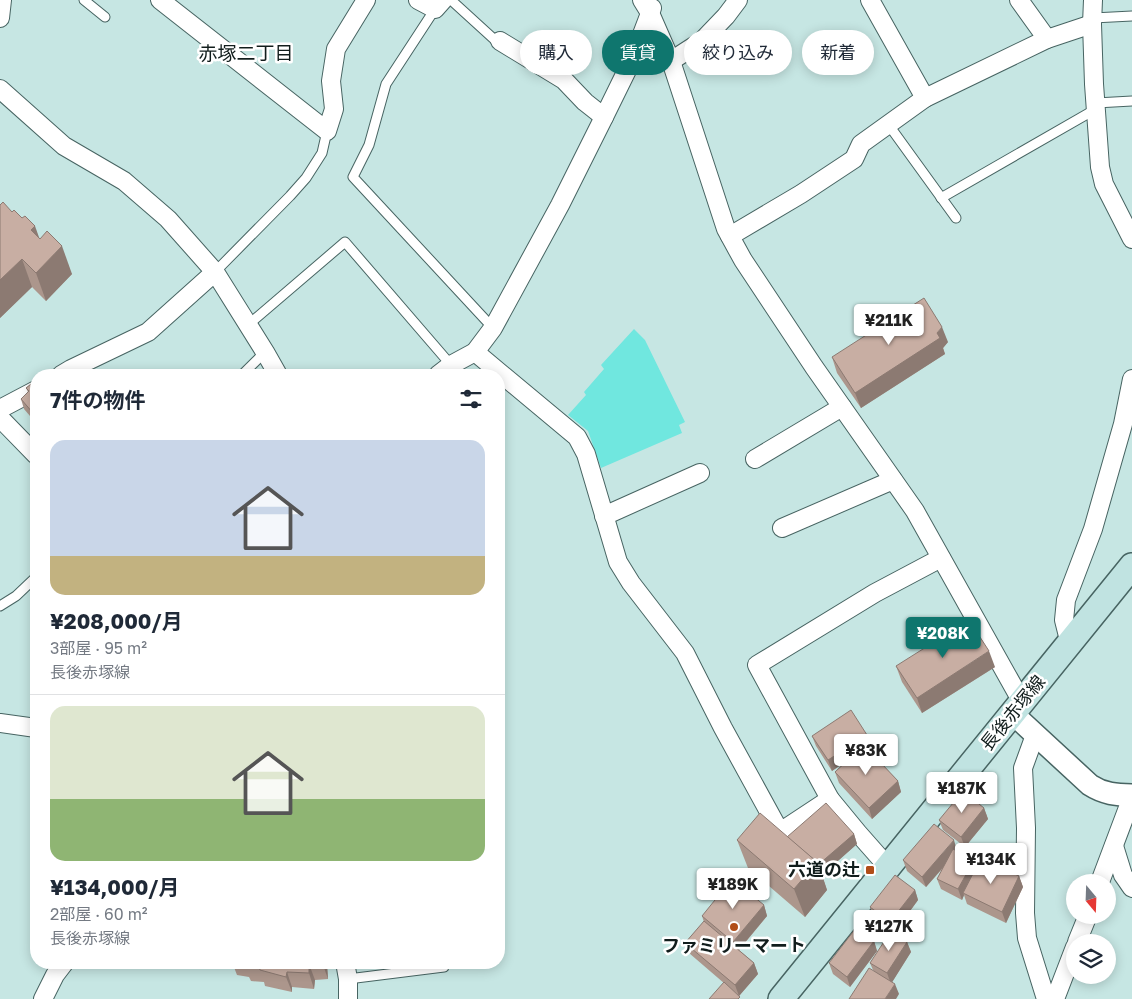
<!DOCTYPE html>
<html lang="ja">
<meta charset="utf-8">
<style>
body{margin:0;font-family:"Golos Text","Noto Sans JP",sans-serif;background:#f2f2f3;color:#1f2937;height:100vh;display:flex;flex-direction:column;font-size:19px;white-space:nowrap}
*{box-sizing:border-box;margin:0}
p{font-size:16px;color:#747a83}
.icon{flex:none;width:28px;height:28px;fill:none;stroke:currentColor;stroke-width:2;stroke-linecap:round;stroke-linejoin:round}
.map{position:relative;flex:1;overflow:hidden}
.side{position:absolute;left:30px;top:369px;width:475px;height:600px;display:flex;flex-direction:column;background:#fff;border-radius:20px;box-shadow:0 2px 12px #0003}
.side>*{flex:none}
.guide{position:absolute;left:520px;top:30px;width:475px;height:45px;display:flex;gap:10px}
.needle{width:32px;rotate:161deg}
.buttons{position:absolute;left:1066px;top:874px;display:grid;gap:10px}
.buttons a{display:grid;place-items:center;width:50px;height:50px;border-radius:50%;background:#fff;box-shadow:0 2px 12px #0003;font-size:25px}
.price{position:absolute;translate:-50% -42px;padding:0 11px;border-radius:5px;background:#fff;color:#222;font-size:16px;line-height:32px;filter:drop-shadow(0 1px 2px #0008)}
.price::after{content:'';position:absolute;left:50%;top:30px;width:15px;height:11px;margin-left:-8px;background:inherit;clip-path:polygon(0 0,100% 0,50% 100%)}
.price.selected{background:#0f766e;color:#fff}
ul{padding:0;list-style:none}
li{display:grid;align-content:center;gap:10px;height:265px;padding:0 20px}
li+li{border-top:1px solid #e0e1e3}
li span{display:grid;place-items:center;height:155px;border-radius:15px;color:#555}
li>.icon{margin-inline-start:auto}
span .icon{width:90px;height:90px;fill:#fffc;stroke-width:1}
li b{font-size:21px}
h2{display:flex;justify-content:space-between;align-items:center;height:60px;padding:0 20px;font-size:21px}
.tag{padding:0 18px;border-radius:22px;background:#fff;box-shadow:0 2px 12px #0003;font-size:18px;line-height:45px}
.tag.selected{background:#0f766e;color:#fff}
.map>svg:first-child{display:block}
.green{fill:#70e7df}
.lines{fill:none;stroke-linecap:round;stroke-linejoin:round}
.service-casing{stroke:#476462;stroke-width:11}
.minor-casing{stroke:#476462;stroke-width:20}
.tertiary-casing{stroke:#476462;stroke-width:24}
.secondary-casing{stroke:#476462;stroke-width:28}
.service{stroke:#fff;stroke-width:9}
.minor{stroke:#fff;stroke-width:18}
.tertiary{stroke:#fff;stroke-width:21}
.secondary{stroke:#c0e3e1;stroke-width:25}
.wall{fill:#ac968c}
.shaded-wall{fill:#8c7a72}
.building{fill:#c8aea3;stroke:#8c7a72}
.poi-dot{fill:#b14d18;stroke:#fff;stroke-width:2}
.labels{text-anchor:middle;stroke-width:5;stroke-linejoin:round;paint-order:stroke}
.street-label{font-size:18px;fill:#111d1c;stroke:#fff}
.poi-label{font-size:18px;font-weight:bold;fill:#111d1c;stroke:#fff;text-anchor:end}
.neighbourhood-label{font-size:19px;fill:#111d1c;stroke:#fff}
</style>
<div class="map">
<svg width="1132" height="999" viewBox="0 0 1132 999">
<rect width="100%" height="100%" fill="#c6e6e3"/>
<polygon class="green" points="634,329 645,340 685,422 679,425 682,433 601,468 588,431 568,415 586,395 584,392 604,369 601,365"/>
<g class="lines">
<g class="service-casing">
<g id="service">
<polyline points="84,0 105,17"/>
<polyline points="451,0 496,41 500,41"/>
<polyline points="435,9 386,84 369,145 353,177 493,328"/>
<polyline points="1093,18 1132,16"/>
<polyline points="1096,103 1132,101"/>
<polyline points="888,124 956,218"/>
<polyline points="941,198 1096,109"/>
<polyline points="215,272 290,196 306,178 322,153 327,131"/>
<polyline points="248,325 345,242 451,365"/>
<polyline points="242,375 265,352"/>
<polyline points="0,606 16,596 36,577"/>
<polyline points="348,979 444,967"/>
</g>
</g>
<g class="minor-casing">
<g id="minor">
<polyline points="160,0 327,131 334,109 331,81 336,49 366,0"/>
<polyline points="418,0 435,9 443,0"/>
<polyline points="642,0 650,13 671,61 726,229 743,260 814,367 915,511 1022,702"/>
<polyline points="870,0 925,98"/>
<polyline points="1019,0 1047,39"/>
<polyline points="1093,0 1092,24 1094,84 1100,167 1104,184 1132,239"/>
<polyline points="0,18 2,0"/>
<polyline points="500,41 564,80 585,102 604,117"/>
<polyline points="671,61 702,41 726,16 738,0"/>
<polyline points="0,89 64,146 124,181 168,219 215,272 265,352 278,375"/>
<polyline points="730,236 801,194 854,159 861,144 925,98 1047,39 1092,24"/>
<polyline points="475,352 577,437 586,454 618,562 631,583 685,653 723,728 780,832 830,799"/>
<polyline points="61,375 71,369 148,332 215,272"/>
<polyline points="438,375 451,365 475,352 493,328 560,205 604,117 633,58 652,8"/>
<polyline points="0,409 36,390"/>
<polyline points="0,418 36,455"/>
<polyline points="755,459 842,407"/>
<polyline points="604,516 700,473"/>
<polyline points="782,528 893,480"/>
<polyline points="1070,644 1064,620 1066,600 1093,529 1123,424 1132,379"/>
<polyline points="0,723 36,728"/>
<polyline points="1035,735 1023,768 1026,828 1025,913 1027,938 1046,999"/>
<polyline points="1114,846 1123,875 1132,888"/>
<polyline points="888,867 858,833 830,799 757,665 875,593 941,558"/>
<polyline points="1100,882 1132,797"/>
<polyline points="1077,942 1088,915"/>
<polyline points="345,962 348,979 348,999"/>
<polyline points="43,999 55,975 65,962"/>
<polyline points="1055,999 1075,947"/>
</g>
</g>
<g class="tertiary-casing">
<path id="tertiary" d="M1012,713L1090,785C1104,794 1116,795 1132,795"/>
</g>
<g class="secondary-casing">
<polyline id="secondary" points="781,999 1132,566"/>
</g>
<use href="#service" class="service"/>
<use href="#minor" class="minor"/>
<use href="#tertiary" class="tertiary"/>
<use href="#secondary" class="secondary"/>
</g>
<g class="wall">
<polygon points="0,205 12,212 39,238 72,274 46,301 32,287 0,318"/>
<polygon points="948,342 943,348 945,354 861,408 837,373 832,357"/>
<polygon points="36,380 36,423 24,409 21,399 28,392 26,388"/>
<polygon points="896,666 995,667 922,713 902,682"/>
<polygon points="867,735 870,745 866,748 898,781 901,792 872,819 839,783 835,772 847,760 832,771 816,746 812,736"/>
<polygon points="984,808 988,819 965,847 943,830 939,820"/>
<polygon points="854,834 857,844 822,875 827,890 805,917 748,868 737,840"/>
<polygon points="957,851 974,860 976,867 1019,876 1023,887 1006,923 967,904 964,895 962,900 941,889 937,879 944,867 926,887 907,871 903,860"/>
<polygon points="915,890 918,900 894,933 874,918 870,907"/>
<polygon points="764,905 767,916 739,950 754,963 758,974 739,996 689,953 685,943 704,922 702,916"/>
<polygon points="874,941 877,951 850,987 833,974 829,963"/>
<polygon points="907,942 911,952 892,982 899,994 873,970 870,963"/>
<polygon points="232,962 327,962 327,965 328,979 315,980 314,989 292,987 292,992 265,986 264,982 251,981 249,977 237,975"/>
</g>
<g class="shaded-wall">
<polygon points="35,226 45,254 31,230"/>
<polygon points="62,246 72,274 46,301 36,273"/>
<polygon points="22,259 32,287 0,318 0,280"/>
<polygon points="942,327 948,342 943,348 945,354 861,408 855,393 937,333"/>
<polygon points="36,409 36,422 33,413"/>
<polygon points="989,651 995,667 922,713 917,698"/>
<polygon points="867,735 870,745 832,771 828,760"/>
<polygon points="898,781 901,792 872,819 869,808"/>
<polygon points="984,808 988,819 965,847 961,837"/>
<polygon points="854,834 857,844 822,875 827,890 805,917 794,889 817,862"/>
<polygon points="954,840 957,851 926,887 922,877"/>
<polygon points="974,860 978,870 963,893 964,895 962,900 958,889"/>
<polygon points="1019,876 1023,887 1006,923 1002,912"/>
<polygon points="915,890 918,900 894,933 890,922"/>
<polygon points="764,905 767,916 737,952 733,942"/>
<polygon points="874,941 877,951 850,987 847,977"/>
<polygon points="907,942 911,952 891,984 887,973"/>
<polygon points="322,962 327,962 327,965 328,979"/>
<polygon points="754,963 758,974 739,996 735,985"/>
<polygon points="309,964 315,980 314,989 309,973"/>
<polygon points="287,972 292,987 292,992 286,977"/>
<polygon points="895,984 899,994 896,999 885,999"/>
</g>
<g class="building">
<polygon points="3,202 12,212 14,210 22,218 25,216 35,226 31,230 40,239 47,231 62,246 36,273 22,259 0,280 0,205"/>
<polygon points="924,298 942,327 937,333 940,338 855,393 832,357"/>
<polygon points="36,380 36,409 33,413 21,399 29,391 26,388"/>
<polygon points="969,620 989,651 917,698 896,666"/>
<polygon points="851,710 867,735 828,760 812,736"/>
<polygon points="864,745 898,781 869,808 835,772"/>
<polygon points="963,791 984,808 961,837 939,820"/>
<polygon points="826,803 854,834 818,865 817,862 787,837"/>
<polygon points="760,813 817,862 794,889 737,840"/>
<polygon points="934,824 954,840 922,877 903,860"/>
<polygon points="953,849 974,860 958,889 937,879"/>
<polygon points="981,858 1019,876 1002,912 963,893"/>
<polygon points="895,875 915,890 890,922 870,907"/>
<polygon points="732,879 764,905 733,942 702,916"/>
<polygon points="704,921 754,963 735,985 685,943"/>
<polygon points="856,928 874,941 847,977 829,963"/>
<polygon points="891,931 907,942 887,973 870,963"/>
<polygon points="245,962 322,962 322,964 309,964 309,973 287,972 286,977 260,970 259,967 245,966"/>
<polygon points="869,968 895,984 885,999 849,999"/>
<polygon points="724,982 740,997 738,999 709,999"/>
</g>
<g class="poi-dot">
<rect x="865" y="865" width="10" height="10" rx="2.5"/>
<circle cx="734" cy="927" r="5"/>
</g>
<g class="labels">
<g class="street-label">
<text transform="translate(1013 713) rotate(-51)" y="6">長後赤塚線</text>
</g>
<g class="poi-label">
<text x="860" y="876">六道の辻</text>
<text x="734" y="952" text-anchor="middle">ファミリーマート</text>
</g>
<g class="neighbourhood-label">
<text x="246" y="60">赤塚二丁目</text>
</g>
</g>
</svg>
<div class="buttons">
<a><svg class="needle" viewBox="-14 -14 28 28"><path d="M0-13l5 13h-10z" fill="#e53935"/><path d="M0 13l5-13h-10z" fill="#747a83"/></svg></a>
<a><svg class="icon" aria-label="layers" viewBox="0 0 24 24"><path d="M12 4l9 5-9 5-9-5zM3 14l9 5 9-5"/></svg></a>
</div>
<b class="price" style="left:889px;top:346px">¥211K</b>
<b class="price selected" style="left:943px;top:659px">¥208K</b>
<b class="price" style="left:866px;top:776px">¥83K</b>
<b class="price" style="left:962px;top:814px">¥187K</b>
<b class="price" style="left:991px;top:885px">¥134K</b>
<b class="price" style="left:733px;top:910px">¥189K</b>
<b class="price" style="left:889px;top:952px">¥127K</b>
<div class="guide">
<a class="tag">購入</a>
<a class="tag selected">賃貸</a>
<a class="tag">絞り込み</a>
<a class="tag">新着</a>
</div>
<section class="side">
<h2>7件の物件<svg class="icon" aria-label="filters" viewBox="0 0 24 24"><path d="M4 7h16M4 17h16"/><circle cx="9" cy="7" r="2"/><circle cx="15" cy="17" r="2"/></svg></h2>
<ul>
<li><span style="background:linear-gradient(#c9d6e8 75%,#c2b280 0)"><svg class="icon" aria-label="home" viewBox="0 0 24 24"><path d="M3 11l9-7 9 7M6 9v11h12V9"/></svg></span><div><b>¥208,000/月</b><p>3部屋 · 95 m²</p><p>長後赤塚線</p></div></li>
<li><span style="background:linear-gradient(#dfe7d0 60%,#8fb573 0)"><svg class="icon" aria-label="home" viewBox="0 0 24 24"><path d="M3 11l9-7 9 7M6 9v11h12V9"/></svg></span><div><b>¥134,000/月</b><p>2部屋 · 60 m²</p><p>長後赤塚線</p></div></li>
</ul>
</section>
</div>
